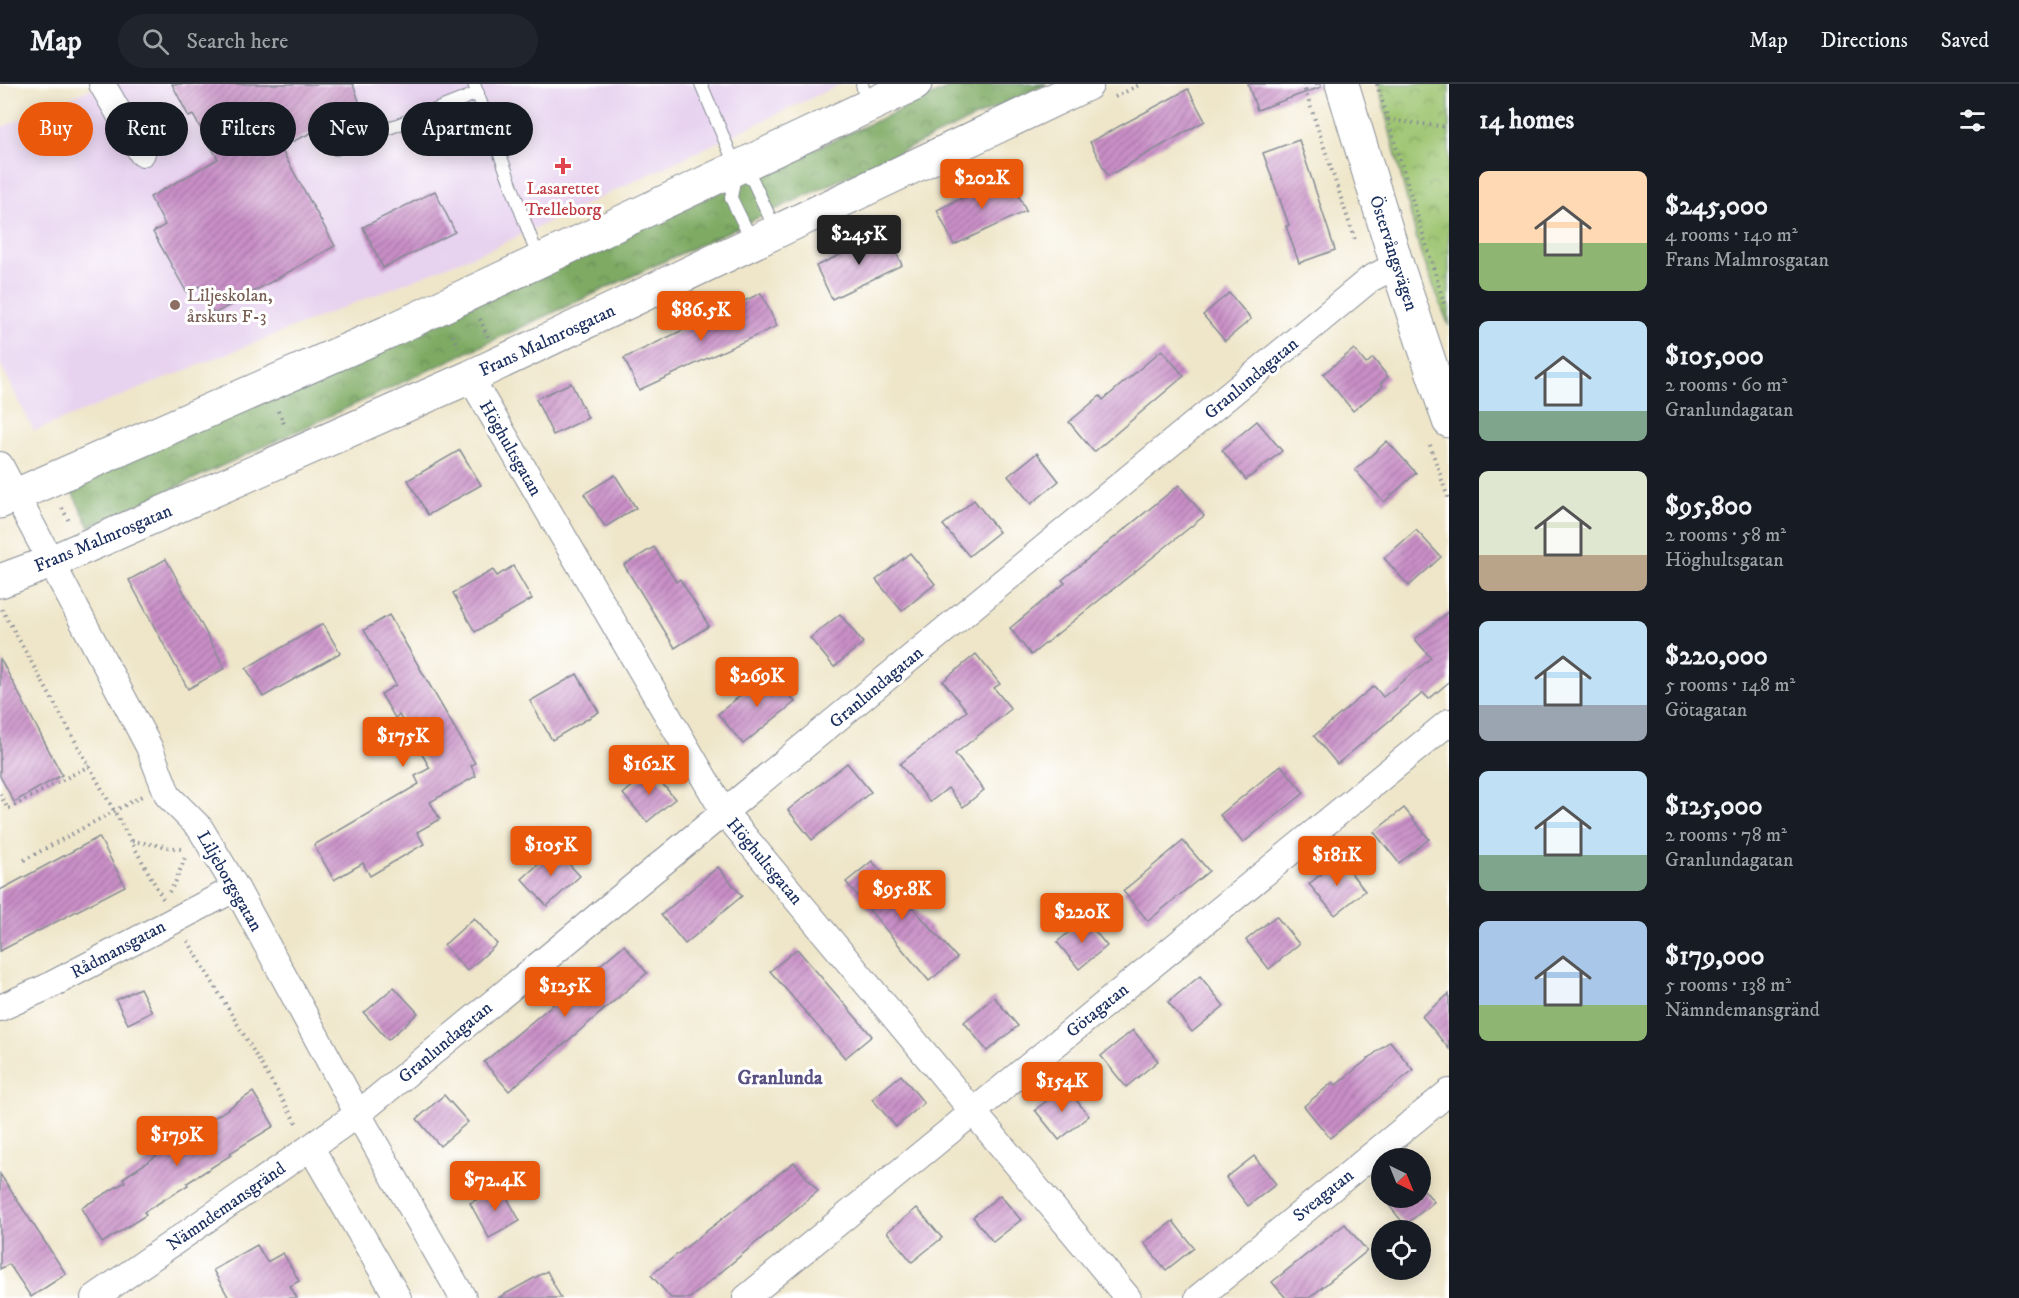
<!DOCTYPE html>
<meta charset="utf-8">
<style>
body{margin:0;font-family:"IM FELL DW Pica",serif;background:#20242c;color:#f1f3f6;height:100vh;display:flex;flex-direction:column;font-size:22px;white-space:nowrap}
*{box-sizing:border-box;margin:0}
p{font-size:20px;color:#9ea1a6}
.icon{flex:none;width:33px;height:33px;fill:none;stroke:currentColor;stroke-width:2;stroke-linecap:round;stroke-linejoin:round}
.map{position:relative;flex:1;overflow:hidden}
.sheet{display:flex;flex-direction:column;background:#171b24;width:570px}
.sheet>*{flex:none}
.top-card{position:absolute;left:18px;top:18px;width:570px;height:54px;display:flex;gap:12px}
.needle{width:39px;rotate:137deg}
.tools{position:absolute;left:1371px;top:1064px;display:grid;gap:12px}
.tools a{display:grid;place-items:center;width:60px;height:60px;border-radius:50%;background:#171b24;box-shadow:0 3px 15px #0003;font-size:30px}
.price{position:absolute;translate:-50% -51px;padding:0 14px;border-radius:6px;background:#ea580c;color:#fff;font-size:20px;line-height:39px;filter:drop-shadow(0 2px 3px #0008)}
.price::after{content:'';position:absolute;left:50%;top:36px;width:18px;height:14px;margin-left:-9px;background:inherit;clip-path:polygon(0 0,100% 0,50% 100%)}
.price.selected{background:#222;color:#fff}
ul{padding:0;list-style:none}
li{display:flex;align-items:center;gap:18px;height:150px;padding:0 30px}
li span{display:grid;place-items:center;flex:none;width:168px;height:120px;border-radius:9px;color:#555}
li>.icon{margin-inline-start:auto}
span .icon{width:72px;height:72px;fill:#fffc;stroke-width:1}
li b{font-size:26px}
h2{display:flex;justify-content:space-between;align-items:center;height:72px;padding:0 30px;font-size:26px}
.chip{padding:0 21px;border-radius:27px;background:#171b24;box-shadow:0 3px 15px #0003;font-size:21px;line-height:54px}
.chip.selected{background:#ea580c;color:#fff}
header{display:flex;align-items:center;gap:36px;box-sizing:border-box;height:84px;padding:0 30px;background:#171b24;border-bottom:2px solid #363941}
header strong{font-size:28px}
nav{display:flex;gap:33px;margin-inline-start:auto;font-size:21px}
.search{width:420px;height:54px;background:#20242c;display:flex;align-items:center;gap:15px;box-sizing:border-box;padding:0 21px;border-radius:33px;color:#9ea1a6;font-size:22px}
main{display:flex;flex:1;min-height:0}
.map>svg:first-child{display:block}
.built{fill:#e7d2ef}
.forest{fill:url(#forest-crowns);stroke:#4c6c60;stroke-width:1.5}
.park{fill:url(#park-crowns);stroke:#5c7a68;stroke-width:1.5}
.building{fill:url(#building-hatch)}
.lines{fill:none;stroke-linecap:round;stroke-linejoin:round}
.lane-casing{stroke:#858a94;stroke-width:14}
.street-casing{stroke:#858a94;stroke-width:28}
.secondary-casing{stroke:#858a94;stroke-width:35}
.path{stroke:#858a94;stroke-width:4;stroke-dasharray:1.5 4.5;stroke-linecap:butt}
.lane{stroke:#fff;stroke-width:12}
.street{stroke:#fff;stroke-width:26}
.secondary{stroke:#fff;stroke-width:33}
.health-dot{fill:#e0444e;stroke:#fff;stroke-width:2}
.education-dot{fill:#8d6e63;stroke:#fff;stroke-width:2}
.labels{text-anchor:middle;stroke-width:6;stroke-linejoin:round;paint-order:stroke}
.health-label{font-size:18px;fill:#be3a42;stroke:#fff}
.street-label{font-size:18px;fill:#1b2f5e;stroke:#fff}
.education-label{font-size:18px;fill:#785e54;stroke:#fff;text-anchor:start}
.neighbourhood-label{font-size:20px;font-weight:bold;fill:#585182;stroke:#fff}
</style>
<header>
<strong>Map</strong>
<div class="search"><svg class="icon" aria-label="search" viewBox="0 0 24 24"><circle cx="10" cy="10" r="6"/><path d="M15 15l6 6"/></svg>Search here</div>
<nav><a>Map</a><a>Directions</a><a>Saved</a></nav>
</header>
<main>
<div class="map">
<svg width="1449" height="1214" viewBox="0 0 1449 1214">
<defs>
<pattern id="forest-crowns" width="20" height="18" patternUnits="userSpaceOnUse" patternTransform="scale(1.5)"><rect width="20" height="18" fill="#7eaa63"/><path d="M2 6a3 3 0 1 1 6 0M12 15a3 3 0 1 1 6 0" fill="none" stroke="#668b55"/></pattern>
<pattern id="park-crowns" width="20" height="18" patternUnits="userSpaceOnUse" patternTransform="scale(1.5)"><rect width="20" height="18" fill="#9dc571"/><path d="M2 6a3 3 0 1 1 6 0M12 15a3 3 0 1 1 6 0" fill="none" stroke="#7fa060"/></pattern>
<pattern id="building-hatch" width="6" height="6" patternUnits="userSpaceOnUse" patternTransform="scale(1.5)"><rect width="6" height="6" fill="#c98fc6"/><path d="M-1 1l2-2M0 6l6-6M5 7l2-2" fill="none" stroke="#a275a4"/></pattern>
</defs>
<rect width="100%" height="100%" fill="#fff"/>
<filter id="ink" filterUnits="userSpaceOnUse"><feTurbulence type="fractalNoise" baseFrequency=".0167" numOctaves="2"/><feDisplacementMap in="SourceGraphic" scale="12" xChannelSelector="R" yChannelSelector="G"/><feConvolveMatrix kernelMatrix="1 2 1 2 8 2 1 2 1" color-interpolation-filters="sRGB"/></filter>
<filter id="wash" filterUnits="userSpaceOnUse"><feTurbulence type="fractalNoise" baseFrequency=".008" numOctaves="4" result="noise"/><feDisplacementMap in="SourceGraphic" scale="24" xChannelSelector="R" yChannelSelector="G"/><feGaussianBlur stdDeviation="1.35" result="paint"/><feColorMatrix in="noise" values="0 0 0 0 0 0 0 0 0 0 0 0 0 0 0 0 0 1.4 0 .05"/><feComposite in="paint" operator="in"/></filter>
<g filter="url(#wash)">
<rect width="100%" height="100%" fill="#efe6c9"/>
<polygon class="built" points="102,0 841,0 495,163 34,347 0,279 0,44"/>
<polygon class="forest" points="957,0 1047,0 90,443 70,404"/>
<polygon class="park" points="1378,0 1449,0 1449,242 1420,167"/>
<g id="blocks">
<g class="building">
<polygon points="172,0 353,0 362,26 280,63 335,162 214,230 199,202 187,209 153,148 165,141 150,113 218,75 193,31 189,33"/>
<polygon points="1248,0 1321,0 1321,3 1257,26"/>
<polygon points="1188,5 1205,37 1108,92 1090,58"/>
<polygon points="1299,56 1335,166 1299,179 1286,142 1289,141 1263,69"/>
<polygon points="1009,91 1026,127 954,161 937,126"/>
<polygon points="435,107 455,148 383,184 363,143"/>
<polygon points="887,149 902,181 832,215 816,182"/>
<polygon points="761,209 777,242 639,306 624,274"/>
<polygon points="1229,209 1251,235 1225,257 1203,231"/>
<polygon points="1354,265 1366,280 1373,274 1388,293 1381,299 1383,302 1353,327 1323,290"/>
<polygon points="1162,266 1184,292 1094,368 1069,338 1100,312 1103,316"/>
<polygon points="571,299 588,334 553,351 536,315"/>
<polygon points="1257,337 1282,367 1246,396 1222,366"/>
<polygon points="1387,357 1416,389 1384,418 1355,386"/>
<polygon points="460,366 481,401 428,431 408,396"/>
<polygon points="1037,369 1059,397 1031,420 1008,392"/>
<polygon points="615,391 636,424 605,443 584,410"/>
<polygon points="1179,401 1204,432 1031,571 1010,544 1065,499 1062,496"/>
<polygon points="974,416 999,448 969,472 943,441"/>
<polygon points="1416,446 1441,473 1409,502 1384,474"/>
<polygon points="654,463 676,498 680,495 709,542 675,564 624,481"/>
<polygon points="910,469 935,500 902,527 876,496"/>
<polygon points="166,475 225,584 188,605 129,496"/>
<polygon points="513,482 532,515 475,548 453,509 493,486 497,492"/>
<polygon points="1449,527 1449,598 1429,615 1423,609 1337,680 1314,652 1374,602 1383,613 1431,574 1415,555"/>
<polygon points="840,530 863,559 834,583 810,554"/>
<polygon points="389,531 475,679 471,682 476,692 430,718 440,735 417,748 424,760 370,792 363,779 334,796 314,761 419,700 415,692 430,684 399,631 395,634 381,610 396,601 364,546"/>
<polygon points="323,540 340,569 263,613 246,584"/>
<polygon points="976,570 1000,600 994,604 1011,625 955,670 984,706 963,723 948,704 930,718 900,680 967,627 943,597"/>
<polygon points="0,574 62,691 14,718 0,692"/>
<polygon points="770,587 795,618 743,660 718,630"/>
<polygon points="577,590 599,628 552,656 530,617"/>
<polygon points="847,679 871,708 812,756 788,726"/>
<polygon points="1281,681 1304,709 1243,759 1220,731"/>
<polygon points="651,686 675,715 647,738 623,710"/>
<polygon points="1404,724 1429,755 1399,779 1374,748"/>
<polygon points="99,753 125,802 0,867 0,806"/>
<polygon points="1183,757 1209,787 1148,837 1123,807"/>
<polygon points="555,765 580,792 547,822 522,795"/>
<polygon points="1340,775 1365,807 1335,831 1309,800"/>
<polygon points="872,777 957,874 929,897 846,798"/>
<polygon points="718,783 742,812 685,860 661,831"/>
<polygon points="1276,832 1299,860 1269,885 1246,856"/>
<polygon points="474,834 497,860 467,887 444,861"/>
<polygon points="1085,835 1107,862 1079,885 1057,858"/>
<polygon points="624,861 647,889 509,1007 484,978"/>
<polygon points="797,865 872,952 845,974 770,887"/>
<polygon points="1200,892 1224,922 1192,948 1168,918"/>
<polygon points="394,903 418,929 388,956 364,929"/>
<polygon points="140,904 152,928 128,940 116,916"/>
<polygon points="1449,910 1449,965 1422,932"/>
<polygon points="994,913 1018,942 987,967 964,938"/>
<polygon points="1133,946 1158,977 1126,1003 1101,972"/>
<polygon points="1390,957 1413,986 1330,1054 1304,1022 1333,998 1336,1001"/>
<polygon points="901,991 924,1019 896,1043 872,1015"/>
<polygon points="1065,1002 1089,1032 1059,1056 1035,1026"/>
<polygon points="253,1008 274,1042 230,1069 231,1071 187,1099 188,1101 144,1128 146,1131 102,1159 81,1124 125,1098 123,1094"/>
<polygon points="444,1011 468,1038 440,1062 417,1035"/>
<polygon points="1254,1072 1276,1100 1248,1122 1226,1094"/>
<polygon points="794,1078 818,1107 690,1214 671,1214 651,1191"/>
<polygon points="0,1090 66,1190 31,1213 9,1180 0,1185"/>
<polygon points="1420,1101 1434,1118 1405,1141 1382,1113 1420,1113"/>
<polygon points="501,1103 520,1137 489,1154 470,1119"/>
<polygon points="1000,1111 1021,1136 993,1158 973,1133"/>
<polygon points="917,1124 942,1154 912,1178 887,1148"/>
<polygon points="1173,1137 1194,1164 1166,1186 1144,1159"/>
<polygon points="1345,1140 1367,1167 1309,1214 1286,1214 1272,1198"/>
<polygon points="257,1161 267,1178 283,1169 299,1197 290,1202 297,1214 229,1214 213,1186"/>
<polygon points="547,1187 561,1214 498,1214"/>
</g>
</g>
</g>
<g filter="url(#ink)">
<use href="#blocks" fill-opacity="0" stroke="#858a94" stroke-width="1.5"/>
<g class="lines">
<g class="lane-casing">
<g id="lane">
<polyline points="474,0 539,176"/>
<polyline points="701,0 736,83 753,97 776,147"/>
<polyline points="862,0 867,21"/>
<polyline points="336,65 478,9"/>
<polyline points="735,90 731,114 752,157"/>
</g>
</g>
<g class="street-casing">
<g id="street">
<polyline points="102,0 142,69"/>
<polyline points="470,293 724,728 1128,1214"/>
<polyline points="0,381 149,663 168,712 200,744 236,804 358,1030 463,1214"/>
<polyline points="0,924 47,903 236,804"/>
<polyline points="311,1064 398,1214"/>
<polyline points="94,1214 358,1030 1370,195 1397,181"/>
<polyline points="746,1214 1449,638"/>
<polyline points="1198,1214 1449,1008"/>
</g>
</g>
<g class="secondary-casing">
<g id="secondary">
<polyline points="1342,0 1397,181 1449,337"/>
<polyline points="0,418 388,248 915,0"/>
<polyline points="0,497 51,478 470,293 1087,0"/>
</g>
</g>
<g class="path">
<polyline points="1303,0 1356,159"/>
<polyline points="1377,0 1445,222"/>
<polyline points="1115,13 1141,0"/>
<polyline points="1388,36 1449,43"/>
<polyline points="480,235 488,253"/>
<polyline points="453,251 459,266"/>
<polyline points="278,327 285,342"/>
<polyline points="1430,361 1449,417"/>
<polyline points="62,424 70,439"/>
<polyline points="2,525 163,815"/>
<polyline points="0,710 8,725 89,682"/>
<polyline points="132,757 181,765"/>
<polyline points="24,776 142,712"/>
<polyline points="169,808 175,799 186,771"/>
<polyline points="188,857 298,1042"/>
</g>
<use href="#lane" class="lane"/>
<use href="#street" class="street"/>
<use href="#secondary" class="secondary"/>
</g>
</g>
<path class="health-dot" d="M560 73h6v6h6v6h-6v6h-6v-6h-6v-6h6z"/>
<circle class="education-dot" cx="175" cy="221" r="6"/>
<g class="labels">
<g class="health-label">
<text x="563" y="110">Lasarettet<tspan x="563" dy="21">Trelleborg</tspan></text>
</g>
<g class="street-label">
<text transform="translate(1394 169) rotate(72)" y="6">Östervångsvägen</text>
<text transform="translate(547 256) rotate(-25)" y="6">Frans Malmrosgatan</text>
<text transform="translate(1251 294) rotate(-40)" y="6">Granlundagatan</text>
<text transform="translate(511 364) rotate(60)" y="6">Höghultsgatan</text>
<text transform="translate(103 454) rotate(-23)" y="6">Frans Malmrosgatan</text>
<text transform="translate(876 603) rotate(-40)" y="6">Granlundagatan</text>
<text transform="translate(765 777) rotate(50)" y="6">Höghultsgatan</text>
<text transform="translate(230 797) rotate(60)" y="6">Liljeborgsgatan</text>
<text transform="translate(118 865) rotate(-28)" y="6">Rådmansgatan</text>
<text transform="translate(1097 926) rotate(-39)" y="6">Götagatan</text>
<text transform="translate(445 958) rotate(-40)" y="6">Granlundagatan</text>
<text transform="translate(1323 1111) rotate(-39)" y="6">Sveagatan</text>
<text transform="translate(226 1122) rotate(-35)" y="6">Nämndemansgränd</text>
</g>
<g class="education-label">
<text x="187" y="217">Liljeskolan,<tspan x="187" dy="21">årskurs F-3</tspan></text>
</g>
<g class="neighbourhood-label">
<text x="780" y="1000">Granlunda</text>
</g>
</g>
</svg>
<div class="tools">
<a><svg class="needle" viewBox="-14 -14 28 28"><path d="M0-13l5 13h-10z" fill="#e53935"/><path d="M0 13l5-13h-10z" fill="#9ea1a6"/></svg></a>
<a><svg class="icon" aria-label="locate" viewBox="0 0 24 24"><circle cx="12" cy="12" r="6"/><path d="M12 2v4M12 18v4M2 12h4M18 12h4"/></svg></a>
</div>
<b class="price" style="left:982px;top:126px">$202K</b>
<b class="price selected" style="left:859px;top:182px">$245K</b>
<b class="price" style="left:701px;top:258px">$86.5K</b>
<b class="price" style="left:757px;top:624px">$269K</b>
<b class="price" style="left:403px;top:684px">$175K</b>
<b class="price" style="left:649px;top:712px">$162K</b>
<b class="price" style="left:551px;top:793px">$105K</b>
<b class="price" style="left:1337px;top:803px">$181K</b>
<b class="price" style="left:902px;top:837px">$95.8K</b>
<b class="price" style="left:1082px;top:860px">$220K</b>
<b class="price" style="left:565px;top:934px">$125K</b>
<b class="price" style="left:1062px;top:1029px">$154K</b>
<b class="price" style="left:177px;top:1083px">$179K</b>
<b class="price" style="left:495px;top:1128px">$72.4K</b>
<div class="top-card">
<a class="chip selected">Buy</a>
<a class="chip">Rent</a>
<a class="chip">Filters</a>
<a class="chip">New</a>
<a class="chip">Apartment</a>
</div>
</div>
<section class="sheet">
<h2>14 homes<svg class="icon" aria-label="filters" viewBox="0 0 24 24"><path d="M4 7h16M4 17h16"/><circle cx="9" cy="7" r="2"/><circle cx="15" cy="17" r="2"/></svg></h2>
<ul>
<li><span style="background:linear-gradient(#ffd9b3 60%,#8fb573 0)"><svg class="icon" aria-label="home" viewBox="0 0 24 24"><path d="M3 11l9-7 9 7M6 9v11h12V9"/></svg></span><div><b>$245,000</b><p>4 rooms · 140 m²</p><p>Frans Malmrosgatan</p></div></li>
<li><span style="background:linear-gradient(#bfe0f5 75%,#7fa58c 0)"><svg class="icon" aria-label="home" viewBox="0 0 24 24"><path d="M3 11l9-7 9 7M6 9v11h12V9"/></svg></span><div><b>$105,000</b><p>2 rooms · 60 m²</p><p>Granlundagatan</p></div></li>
<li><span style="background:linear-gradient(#dfe7d0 70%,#b9a48a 0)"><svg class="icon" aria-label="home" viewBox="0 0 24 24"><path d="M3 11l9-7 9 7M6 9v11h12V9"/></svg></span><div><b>$95,800</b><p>2 rooms · 58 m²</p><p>Höghultsgatan</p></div></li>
<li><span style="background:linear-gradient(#bfe0f5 70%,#9aa5b1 0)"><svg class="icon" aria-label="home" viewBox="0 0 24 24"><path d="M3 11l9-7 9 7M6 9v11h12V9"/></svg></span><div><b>$220,000</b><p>5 rooms · 148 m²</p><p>Götagatan</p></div></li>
<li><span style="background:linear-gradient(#bfe0f5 70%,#7fa58c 0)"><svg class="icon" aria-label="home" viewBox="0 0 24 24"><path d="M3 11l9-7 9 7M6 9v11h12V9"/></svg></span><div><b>$125,000</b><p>2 rooms · 78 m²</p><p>Granlundagatan</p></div></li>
<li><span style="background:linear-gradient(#a9c7e8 70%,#8fb573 0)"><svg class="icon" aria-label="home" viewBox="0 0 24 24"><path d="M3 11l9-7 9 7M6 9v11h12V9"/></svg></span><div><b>$179,000</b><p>5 rooms · 138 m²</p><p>Nämndemansgränd</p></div></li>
</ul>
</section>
</main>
